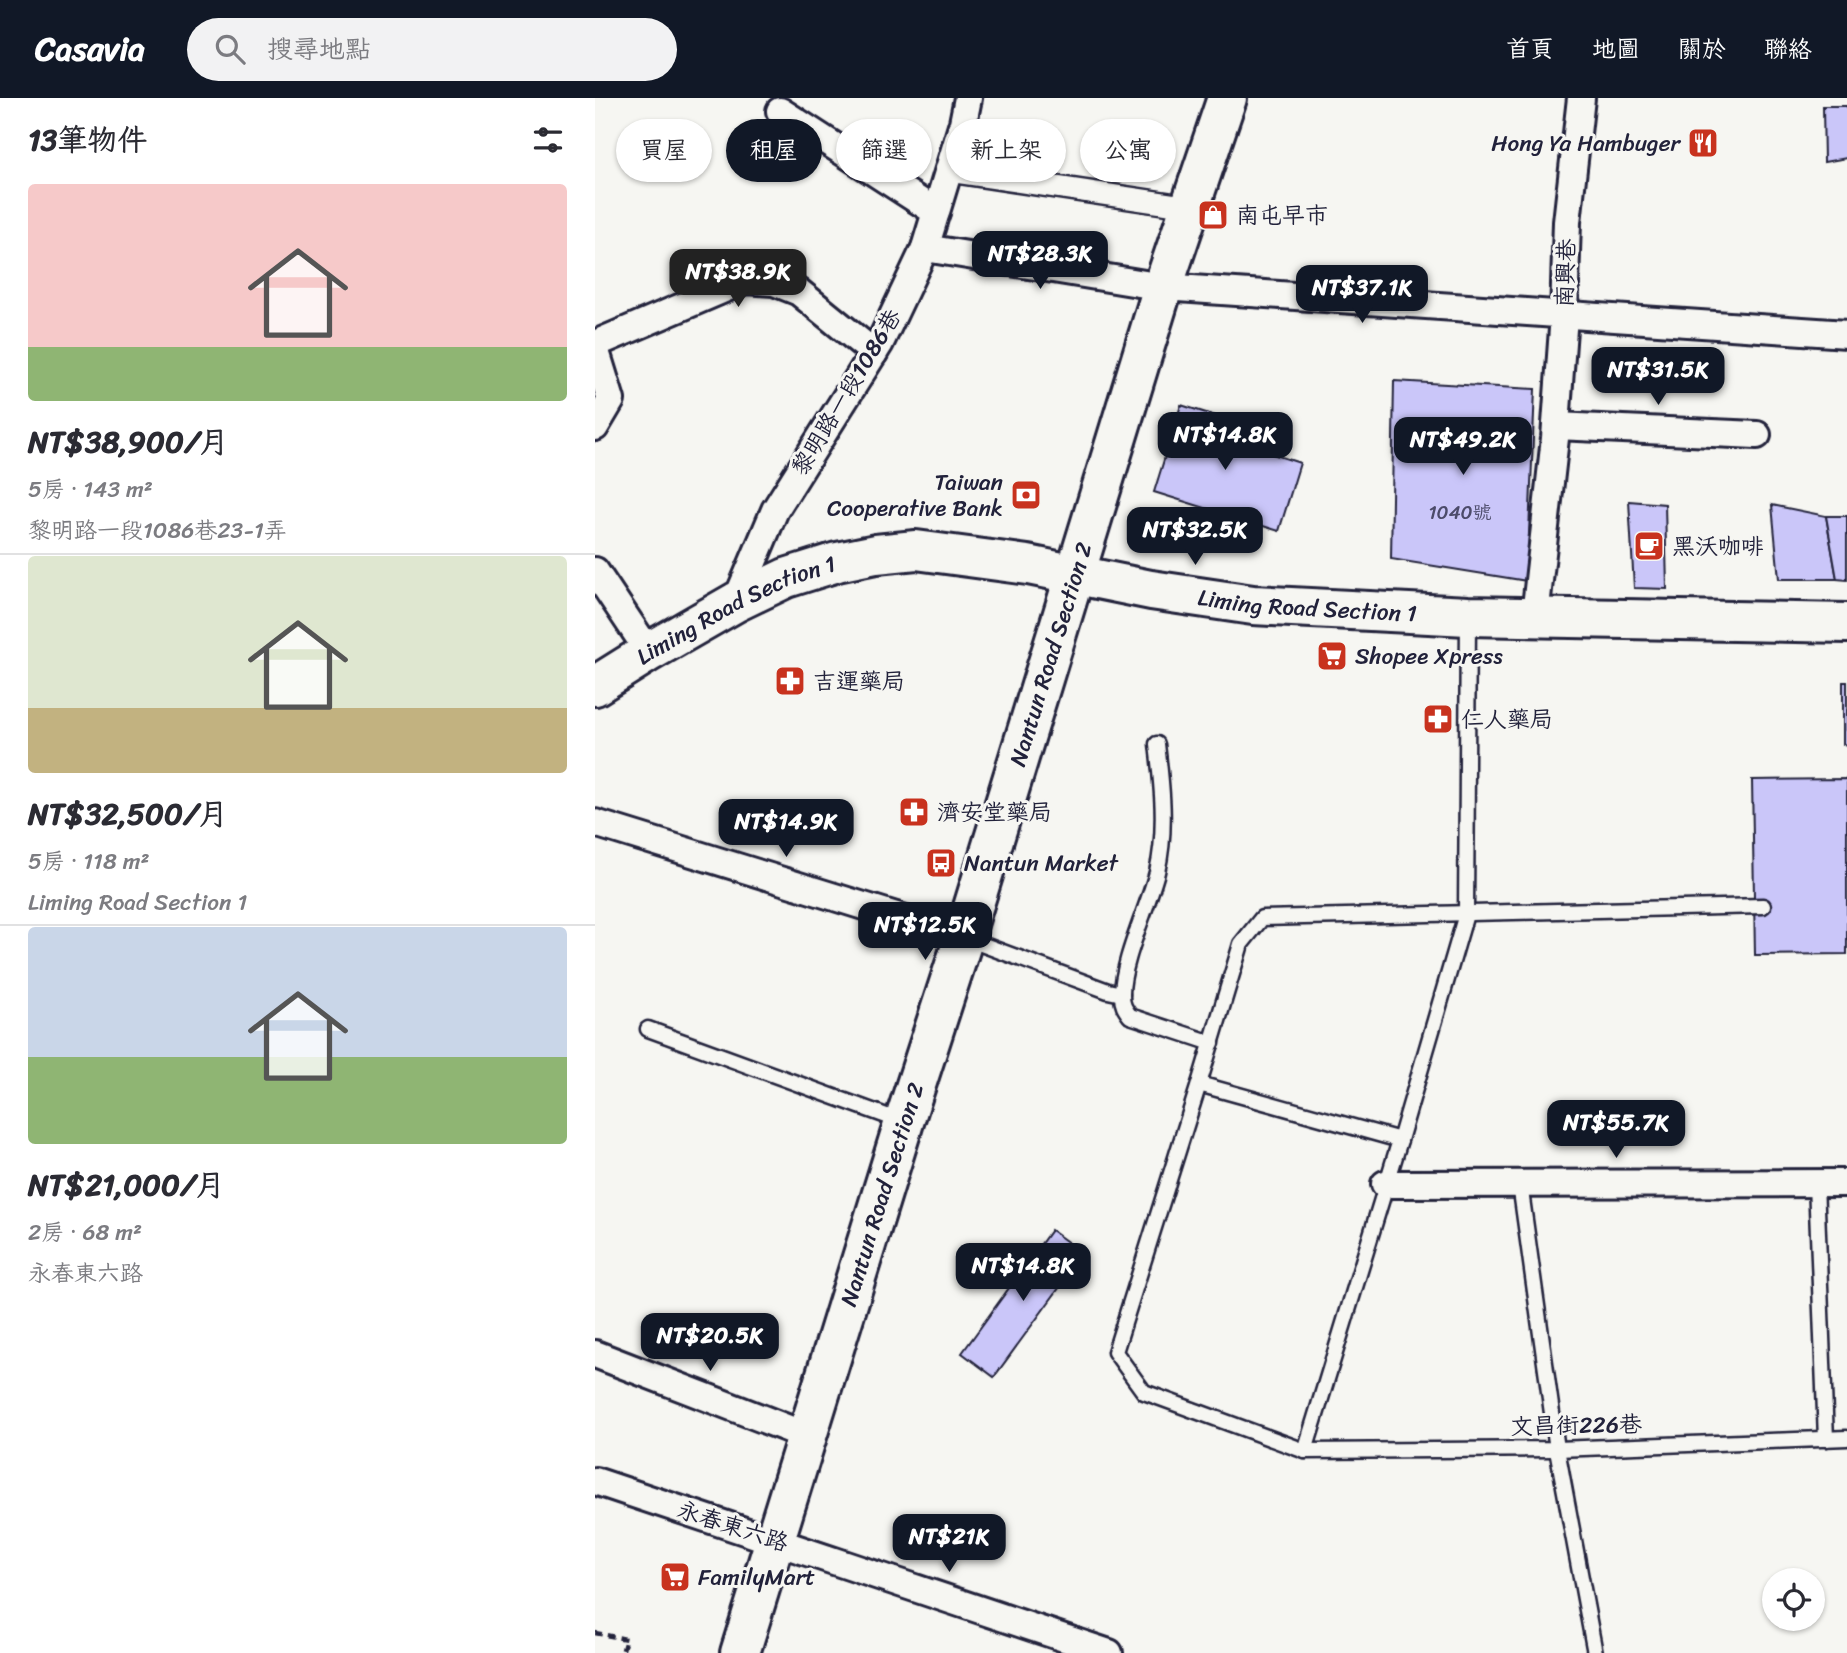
<!DOCTYPE html>
<html lang="zh-TW">
<meta charset="utf-8">
<style>
body{margin:0;font-family:Sriracha,"LXGW WenKai TC",sans-serif;background:#f2f2f3;color:#2b2b33;height:100vh;display:flex;flex-direction:column;font-size:26px;white-space:nowrap}
*{box-sizing:border-box;margin:0}
p{font-size:23px;color:#7c7c81}
.icon{flex:none;width:38px;height:38px;fill:none;stroke:currentColor;stroke-width:2;stroke-linecap:round;stroke-linejoin:round}
.map{position:relative;flex:1;overflow:hidden}
.side{display:flex;flex-direction:column;background:#fff;width:595px}
.side>*{flex:none}
.hud{position:absolute;left:21px;top:21px;width:665px;height:63px;display:flex;gap:14px}
.tools{position:absolute;left:1167px;top:1470px;display:grid;gap:14px}
.tools a{display:grid;place-items:center;width:63px;height:63px;border-radius:50%;background:#fff;box-shadow:0 2px 5px #0004;font-size:35px}
.price{position:absolute;translate:-50% -60px;padding:0 16px;border-radius:14px;background:#111827;color:#fff;font-size:23px;line-height:46px;filter:drop-shadow(0 2px 4px #0008)}
.price::after{content:'';position:absolute;left:50%;top:42px;width:21px;height:16px;margin-left:-10px;background:inherit;clip-path:polygon(0 0,100% 0,50% 100%)}
.price.current{background:#222;color:#fff}
ul{padding:0;list-style:none}
li{display:grid;align-content:center;gap:14px;height:371px;padding:0 28px}
li+li{border-top:2px solid #e1e1e2}
li span{display:grid;place-items:center;height:217px;border-radius:7px;color:#555}
li>.icon{margin-inline-start:auto}
span .icon{width:126px;height:126px;fill:#fffc;stroke-width:1}
li b{font-size:30px}
h2{display:flex;justify-content:space-between;align-items:center;height:84px;padding:0 28px;font-size:30px}
.pill{padding:0 24px;border-radius:32px;background:#fff;box-shadow:0 2px 5px #0004;font-size:24px;line-height:63px}
.pill.current{background:#111827;color:#fff}
header{display:flex;align-items:center;gap:42px;box-sizing:border-box;height:98px;padding:0 35px;background:#111827;color:#fff}
header strong{font-size:33px}
nav{display:flex;gap:38px;margin-inline-start:auto;font-size:24px}
.search{width:490px;height:63px;background:#f2f2f3;display:flex;align-items:center;gap:18px;box-sizing:border-box;padding:0 24px;border-radius:38px;color:#7c7c81;font-size:26px}
main{display:flex;flex:1;min-height:0}
.map>svg:first-child{display:block}
.building{fill:#cac6f9;stroke:#22223b;stroke-width:2}
.lines{fill:none;stroke-linecap:round;stroke-linejoin:round}
.service-casing{stroke:#22223b;stroke-width:19}
.pedestrian-casing{stroke:#22223b;stroke-width:26}
.minor-casing{stroke:#22223b;stroke-width:32}
.secondary-casing{stroke:#22223b;stroke-width:44}
.path{stroke:#22223b;stroke-width:4.5;stroke-dasharray:7 5;stroke-linecap:butt}
.service{stroke:#f6f6f2;stroke-width:14}
.pedestrian{stroke:#f6f6f2;stroke-width:21}
.minor{stroke:#f6f6f2;stroke-width:26}
.secondary{stroke:#f6f6f2;stroke-width:38}
.labels{text-anchor:middle;stroke-width:6;stroke-linejoin:round;paint-order:stroke}
.number-label{font-size:19px;fill:#4c4b6a}
.poi-label{font-size:23px;fill:#22223b;stroke:#f6f6f2;text-anchor:start}
.street-label{font-size:23px;fill:#22223b;stroke:#f6f6f2}
</style>
<header>
<strong>Casavia</strong>
<div class="search"><svg class="icon" aria-label="search" viewBox="0 0 24 24"><circle cx="10" cy="10" r="6"/><path d="M15 15l6 6"/></svg>搜尋地點</div>
<nav><a>首頁</a><a>地圖</a><a>關於</a><a>聯絡</a></nav>
</header>
<main>
<section class="side">
<h2>13筆物件<svg class="icon" aria-label="filters" viewBox="0 0 24 24"><path d="M4 7h16M4 17h16"/><circle cx="9" cy="7" r="2"/><circle cx="15" cy="17" r="2"/></svg></h2>
<ul>
<li><span style="background:linear-gradient(#f6c9c9 75%,#8fb573 0)"><svg class="icon" aria-label="home" viewBox="0 0 24 24"><path d="M3 11l9-7 9 7M6 9v11h12V9"/></svg></span><div><b>NT$38,900/月</b><p>5房 · 143 m²</p><p>黎明路一段1086巷23-1弄</p></div></li>
<li><span style="background:linear-gradient(#dfe7d0 70%,#c2b280 0)"><svg class="icon" aria-label="home" viewBox="0 0 24 24"><path d="M3 11l9-7 9 7M6 9v11h12V9"/></svg></span><div><b>NT$32,500/月</b><p>5房 · 118 m²</p><p>Liming Road Section 1</p></div></li>
<li><span style="background:linear-gradient(#c9d6e8 60%,#8fb573 0)"><svg class="icon" aria-label="home" viewBox="0 0 24 24"><path d="M3 11l9-7 9 7M6 9v11h12V9"/></svg></span><div><b>NT$21,000/月</b><p>2房 · 68 m²</p><p>永春東六路</p></div></li>
</ul>
</section>
<div class="map">
<svg width="1252" height="1555" viewBox="0 0 1252 1555">
<rect width="100%" height="100%" fill="#f6f6f2"/>
<filter id="ink" filterUnits="userSpaceOnUse"><feTurbulence type="fractalNoise" baseFrequency=".0143" numOctaves="2"/><feDisplacementMap in="SourceGraphic" scale="14" xChannelSelector="R" yChannelSelector="G"/><feConvolveMatrix kernelMatrix="1 2 1 2 8 2 1 2 1" color-interpolation-filters="sRGB"/></filter>
<g filter="url(#ink)">
<g class="building">
<polygon points="1228,8 1252,8 1252,60 1229,64"/>
<polygon points="799,283 940,291 932,483 796,461"/>
<polygon points="586,307 630,321 624,339 705,365 684,433 559,394"/>
<polygon points="1034,403 1070,406 1072,491 1039,490"/>
<polygon points="1177,407 1231,418 1242,481 1184,481"/>
<polygon points="1231,418 1252,418 1252,482 1242,481"/>
<polygon points="1248,584 1252,584 1252,647 1248,646"/>
<polygon points="1252,681 1252,856 1160,857 1157,682"/>
<polygon points="456,1132 489,1156 399,1279 367,1255"/>
</g>
<g class="lines">
<g class="service-casing">
<g id="service">
<path d="M562,646C567,688 572,732 562,774C553,809 526,865 527,898C527,907 530,911 535,918L617,945"/>
<polyline points="1168,808 667,820 646,846 604,986 520,1254 549,1294 710,1353 962,1351 1252,1340"/>
<polyline points="370,840 513,893 527,896"/>
<polyline points="53,931 308,1024"/>
<polyline points="604,986 805,1042"/>
<polyline points="1221,1085 1231,1341"/>
<polyline points="925,1086 962,1351 1000,1555"/>
<polyline points="710,1353 805,1042 871,816 873,520"/>
</g>
</g>
<g class="pedestrian-casing">
<polyline id="pedestrian" points="354,73 595,109"/>
</g>
<g class="minor-casing">
<g id="minor">
<polyline points="185,13 341,114"/>
<polyline points="330,150 568,189 1252,236"/>
<polyline points="0,246 150,182 179,184 204,194 279,255"/>
<polyline points="0,250 16,302 0,329"/>
<polyline points="961,328 1162,337"/>
<polyline points="0,473 54,554"/>
<polyline points="141,504 180,412 285,245 330,150 368,25 373,0"/>
<polyline points="940,518 960,340 969,217 972,124 986,0"/>
<polyline points="0,725 369,839"/>
<polyline points="790,1086 1252,1085"/>
<polyline points="0,1256 212,1338"/>
<polyline points="0,1383 514,1555"/>
</g>
</g>
<g class="secondary-casing">
<g id="secondary">
<path id="s1" d="M0,588L54,554L141,504L191,480L242,464L281,456L321,452L433,467L556,492L658,507L873,518L1252,525"/>
<path id="s2" d="M145,1555L309,1024L369,839L568,189L632,0"/>
</g>
</g>
<polyline class="path" points="0,1535 31,1541 27,1555"/>
<use href="#service" class="service"/>
<use href="#pedestrian" class="pedestrian"/>
<use href="#minor" class="minor"/>
<use href="#secondary" class="secondary"/>
</g>
</g>
<defs>
<g id="restaurant-square" transform="scale(1.575)"><rect x="-9" y="-9" width="18" height="18" rx="4" fill="#c8321e" stroke="#f6f6f2"/><path d="M-5-6h1v4h1v-4h1v4h1v-4h1v5L-1.5 .5V6h-2V.5L-5-1ZM5-6V6H3V1.5H1.5Q1.5-4 5-6Z" fill="#fff"/></g>
<g id="shop-square" transform="scale(1.575)"><rect x="-9" y="-9" width="18" height="18" rx="4" fill="#c8321e" stroke="#f6f6f2"/><path d="M-5-2.5h2.3a2.7 3.5 0 0 1 5.4 0H5L5.5 6h-11ZM-1.5-2.5h3a1.5 2.3 0 0 0-3 0Z" fill="#fff"/></g>
<g id="bank-square" transform="scale(1.575)"><rect x="-9" y="-9" width="18" height="18" rx="4" fill="#c8321e" stroke="#f6f6f2"/><path d="M-6-4H6V4H-6ZM0-2.3a2.3 2.3 0 1 0 0 4.6a2.3 2.3 0 1 0 0-4.6Z" fill="#fff"/></g>
<g id="cafe-square" transform="scale(1.575)"><rect x="-9" y="-9" width="18" height="18" rx="4" fill="#c8321e" stroke="#f6f6f2"/><path d="M-5.5-4.5H6V0H3Q3 3.5 0 3.5H-2.5Q-5.5 3.5-5.5 0ZM3-3.2v2h1.7v-2ZM-6 4.5H4V6H-6Z" fill="#fff"/></g>
<g id="supermarket-square" transform="scale(1.575)"><rect x="-9" y="-9" width="18" height="18" rx="4" fill="#c8321e" stroke="#f6f6f2"/><path d="M-6-5.5h2.5l.6 2H6L4.5 2H-2.5L-4.4-4H-6ZM-1.5 3.2a1.3 1.3 0 1 0 .1 0ZM3 3.2a1.3 1.3 0 1 0 .1 0Z" fill="#fff"/></g>
<g id="pharmacy-square" transform="scale(1.575)"><rect x="-9" y="-9" width="18" height="18" rx="4" fill="#c8321e" stroke="#f6f6f2"/><path d="M-2-6h4v4h4v4h-4v4h-4v-4h-4v-4h4Z" fill="#fff"/></g>
<g id="bus-square" transform="scale(1.575)"><rect x="-9" y="-9" width="18" height="18" rx="4" fill="#c8321e" stroke="#f6f6f2"/><path d="M-5-6H5V4H4V6H2V4H-2V6H-4V4H-5ZM-3.5-4V0h7V-4ZM-3.5 1.2v1.5H-2V1.2ZM2 1.2v1.5H3.5V1.2Z" fill="#fff"/></g>
</defs>
<g fill-rule="evenodd">
<use href="#restaurant-square" x="1108" y="45"/>
<use href="#shop-square" x="618" y="117"/>
<use href="#bank-square" x="431" y="397"/>
<use href="#cafe-square" x="1054" y="448"/>
<use href="#supermarket-square" x="737" y="558"/>
<use href="#pharmacy-square" x="195" y="583"/>
<use href="#pharmacy-square" x="843" y="621"/>
<use href="#pharmacy-square" x="319" y="714"/>
<use href="#bus-square" x="346" y="765"/>
<use href="#supermarket-square" x="80" y="1479"/>
</g>
<g class="labels">
<g class="number-label">
<text x="865" y="421">1040號</text>
</g>
<g class="poi-label">
<text x="1085" y="53" text-anchor="end">Hong Ya Hambuger</text>
<text x="641" y="125">南屯早市</text>
<text x="408" y="392" text-anchor="end">Taiwan<tspan x="408" dy="26">Cooperative Bank</tspan></text>
<text x="1077" y="456">黑沃咖啡</text>
<text x="760" y="566">Shopee Xpress</text>
<text x="218" y="591">吉運藥局</text>
<text x="866" y="629">仁人藥局</text>
<text x="342" y="722">濟安堂藥局</text>
<text x="369" y="773">Nantun Market</text>
<text x="103" y="1487">FamilyMart</text>
</g>
<g class="street-label">
<text transform="translate(970 175) rotate(-88)" y="8">南興巷</text>
<text transform="translate(251 294) rotate(-59)" y="8">黎明路一段1086巷</text>
<text dy="8" stroke="none"><textPath href="#s1" startOffset="749">Liming Road Section 1</textPath></text>
<text dy="8" stroke="none"><textPath href="#s1" startOffset="161">Liming Road Section 1</textPath></text>
<text dy="8" stroke="none"><textPath href="#s2" startOffset="1046">Nantun Road Section 2</textPath></text>
<text dy="8" stroke="none"><textPath href="#s2" startOffset="480">Nantun Road Section 2</textPath></text>
<text transform="translate(981 1327) rotate(-1)" y="8">文昌街226巷</text>
<text transform="translate(138 1428) rotate(18)" y="8">永春東六路</text>
</g>
</g>
</svg>
<div class="tools">
<a><svg class="icon" aria-label="locate" viewBox="0 0 24 24"><circle cx="12" cy="12" r="6"/><path d="M12 2v4M12 18v4M2 12h4M18 12h4"/></svg></a>
</div>
<b class="price" style="left:445px;top:193px">NT$28.3K</b>
<b class="price current" style="left:143px;top:211px">NT$38.9K</b>
<b class="price" style="left:767px;top:227px">NT$37.1K</b>
<b class="price" style="left:1063px;top:309px">NT$31.5K</b>
<b class="price" style="left:630px;top:374px">NT$14.8K</b>
<b class="price" style="left:868px;top:379px">NT$49.2K</b>
<b class="price" style="left:600px;top:469px">NT$32.5K</b>
<b class="price" style="left:191px;top:761px">NT$14.9K</b>
<b class="price" style="left:330px;top:864px">NT$12.5K</b>
<b class="price" style="left:1021px;top:1062px">NT$55.7K</b>
<b class="price" style="left:428px;top:1205px">NT$14.8K</b>
<b class="price" style="left:115px;top:1275px">NT$20.5K</b>
<b class="price" style="left:354px;top:1476px">NT$21K</b>
<div class="hud">
<a class="pill">買屋</a>
<a class="pill current">租屋</a>
<a class="pill">篩選</a>
<a class="pill">新上架</a>
<a class="pill">公寓</a>
</div>
</div>
</main>
